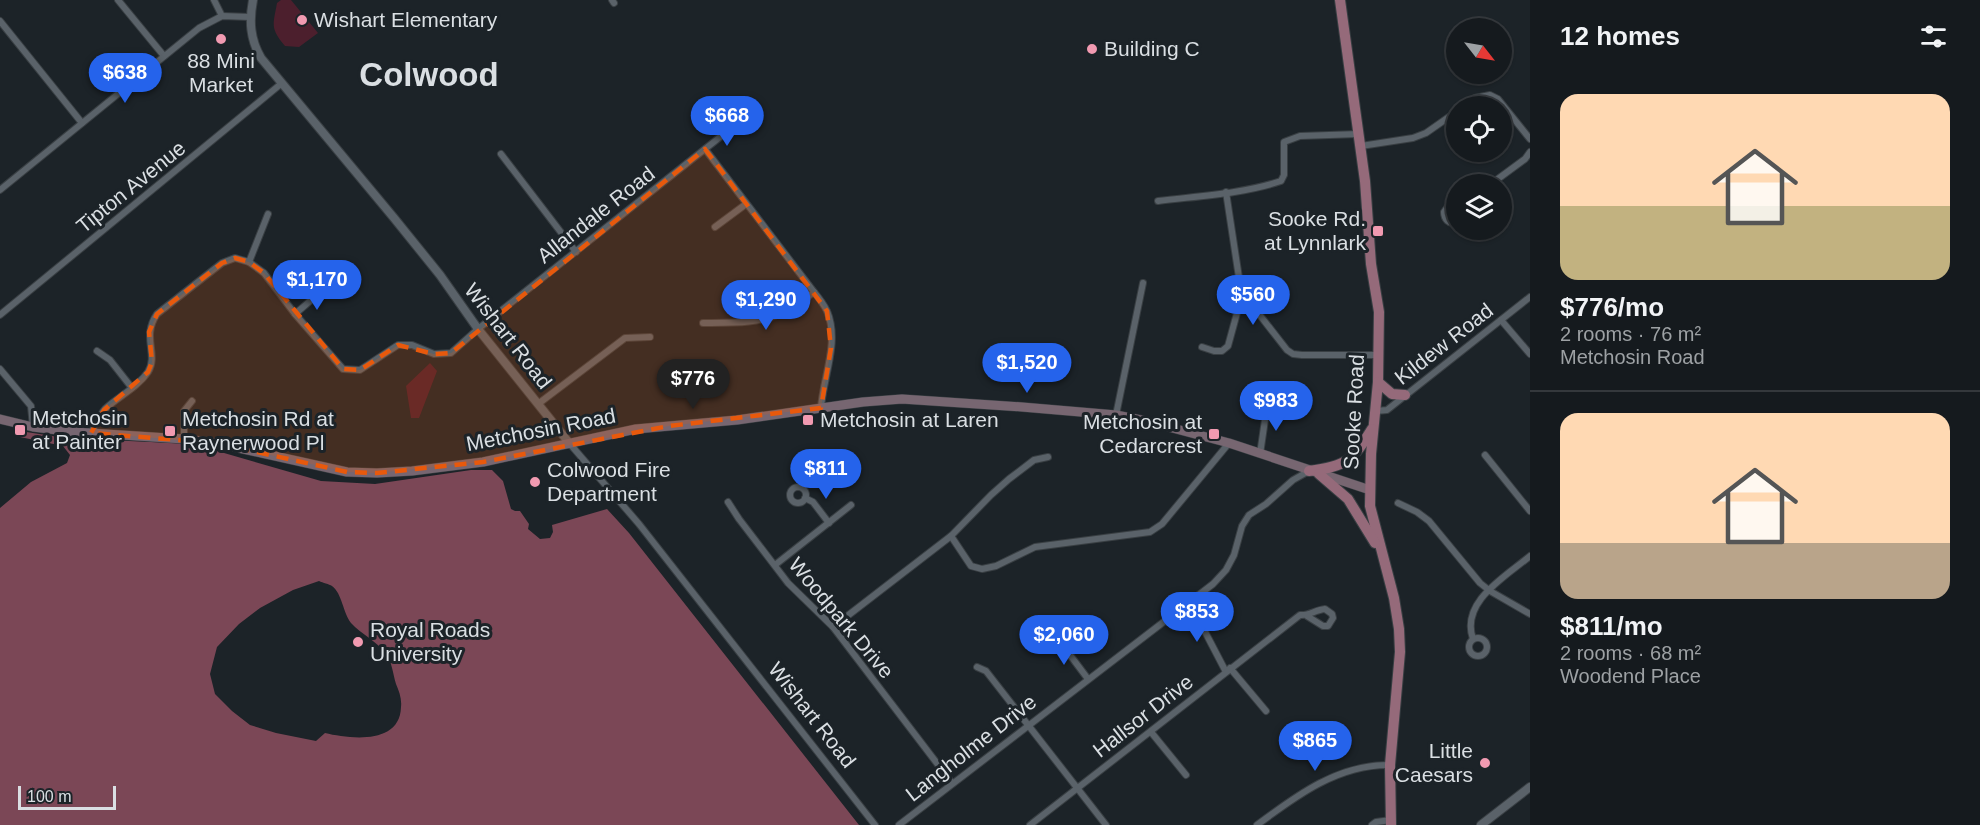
<!DOCTYPE html>
<meta charset="utf-8">
<style>
body{margin:0;font-family:Helvetica,sans-serif;background:#1e2327;color:#f1f3f6;height:100vh;display:flex;flex-direction:column;font-size:22px;white-space:nowrap}
*{box-sizing:border-box;margin:0}
p{font-size:20px;color:#9da1a4}
.icon{flex:none;width:33px;height:33px;fill:none;stroke:currentColor;stroke-width:2;stroke-linecap:round;stroke-linejoin:round}
.map{position:relative;flex:1;overflow:hidden}
.panel{display:flex;flex-direction:column;background:#151a1e;width:450px}
.panel>*{flex:none}
.needle{width:39px;rotate:121deg}
.fabs{position:absolute;left:1446px;top:18px;display:grid;gap:12px}
.fabs a{display:grid;place-items:center;width:66px;height:66px;border-radius:50%;background:#151a1e;box-shadow:0 2px 4px #0004,0 0 0 2px #34383c;font-size:30px}
.scale{position:absolute;left:18px;bottom:15px;width:98px;box-sizing:border-box;padding-left:6px;border:3px solid #dadfe3;border-top:0;font-size:16px;line-height:21px;white-space:nowrap;color:#dadfe3;-webkit-text-stroke:4px #1c2328;paint-order:stroke}
.price{position:absolute;translate:-50% -51px;padding:0 14px;border-radius:21px;background:#2563eb;color:#fff;font-size:20px;line-height:39px;filter:drop-shadow(0 2px 3px #0008)}
.price::after{content:'';position:absolute;left:50%;top:36px;width:18px;height:14px;margin-left:-9px;background:inherit;clip-path:polygon(0 0,100% 0,50% 100%)}
.price.on{background:#222;color:#fff}
ul{padding:0;list-style:none}
li{display:grid;align-content:center;gap:12px;height:318px;padding:0 30px}
li+li{border-top:2px solid #34383c}
li span{display:grid;place-items:center;height:186px;border-radius:18px;color:#555}
li>.icon{margin-inline-start:auto}
span .icon{width:108px;height:108px;fill:#fffc;stroke-width:1}
li b{font-size:26px}
h2{display:flex;justify-content:space-between;align-items:center;height:72px;padding:0 30px;font-size:26px}
main{display:flex;flex:1;min-height:0}
.map>svg:first-child{display:block}
.green{fill:#4c1f2d}
.forest{fill:#7b4756;fill-rule:evenodd}
.lines{fill:none;stroke-linecap:round;stroke-linejoin:round}
.minor-casing{stroke:#393f43;stroke-width:8}
.tertiary-casing{stroke:#393f43;stroke-width:10}
.secondary-casing{stroke:#393f43;stroke-width:10}
.primary-casing{stroke:#393f43;stroke-width:12}
.minor{stroke:#5a6269;stroke-width:6}
.tertiary{stroke:#5a6269;stroke-width:8}
.secondary{stroke:#776671;stroke-width:9}
.primary{stroke:#956a7a;stroke-width:10}
.marked{fill:#e8590c;fill-opacity:0.2;stroke:#e8590c;stroke-width:4.5;stroke-dasharray:12 8;stroke-linejoin:round}
.poi-dot{fill:#f19ab1;stroke:#1c2328;stroke-width:2}
.labels{text-anchor:middle;stroke-width:6;stroke-linejoin:round;paint-order:stroke}
.poi-label{font-size:21px;fill:#dadfe3;stroke:#1c2328;text-anchor:start}
.street-label{font-size:21px;fill:#dadfe3;stroke:#1c2328}
.town-label{font-size:33px;font-weight:bold;fill:#dadfe3;stroke:#1c2328}
</style>
<main>
<div class="map">
<svg width="1530" height="825" viewBox="0 0 1530 825">
<rect width="100%" height="100%" fill="#1c2328"/>
<g class="green">
<path d="M281,0H291L318,33L299,47L285,46C270,28 273,25 277,3Z"/>
<polygon points="430,363 437,371 419,418 411,418 406,386"/>
</g>
<path class="forest" d="M20,431L65,438L193,444L321,481L375,484L471,470H492L503,481L511,509L515,511H520L529,524L528,529L540,539L550,538L553,532L552,525L607,509L629,533L859,825H0V508L31,482L67,463L70,455L63,446L20,437L15,434ZM319,581C323,583 329,584 332,586C342,593 343,613 351,623C361,634 377,641 386,654C392,662 393,674 396,684C399,691 402,699 401,707C400,745 350,739 325,733L316,741L276,733L250,725L232,711L215,694L210,674L217,647L239,624L260,608L293,590Z"/>
<g class="lines">
<g class="minor-casing">
<g id="minor">
<polyline points="118,0 164,56"/>
<polyline points="214,0 222,16"/>
<polyline points="612,0 614,3"/>
<polyline points="0,21 82,123"/>
<polyline points="1464,106 1475,98 1490,95 1498,99 1530,139"/>
<polyline points="1361,146 1413,138 1426,133 1456,112"/>
<path d="M705,149L814,292C819,298 824,305 827,311C840,342 823,377 821,408"/>
<polyline points="501,154 576,252"/>
<polyline points="1491,184 1525,159 1530,152"/>
<polyline points="0,190 199,28 222,16 250,17"/>
<polyline points="1226,192 1241,291 1287,350 1293,354 1302,355 1377,355"/>
<path d="M1158,201C1198,196 1242,194 1281,181L1284,175V142L1300,136L1359,134"/>
<path d="M1456,205H1449L1444,212C1444,219 1449,225 1456,222"/>
<polyline points="715,227 746,204"/>
<polyline points="249,262 268,214"/>
<polyline points="295,314 324,289"/>
<polyline points="0,315 282,83"/>
<polyline points="1501,320 1530,354"/>
<path d="M703,323C733,323 760,324 787,311C797,306 806,298 814,292"/>
<polyline points="1202,347 1214,351 1222,351 1228,346 1240,302 1245,296"/>
<polyline points="97,351 110,360 132,388"/>
<polyline points="0,369 31,406 33,427"/>
<polyline points="538,404 625,338 650,337"/>
<polyline points="1376,411 1387,410 1530,297"/>
<polyline points="1116,415 1143,283"/>
<path d="M91,433C95,426 99,416 105,409C119,396 137,388 148,372C159,354 141,337 157,314L222,263L235,258L249,262L264,273L295,314L343,369L360,370L398,345H412L434,354L451,353L478,329L734,126"/>
<polyline points="184,439 184,411 192,401"/>
<polyline points="570,444 639,524 875,825"/>
<polyline points="1260,454 1267,406"/>
<polyline points="1485,455 1530,511"/>
<circle cx="798" cy="495" r="8"/>
<polyline points="805,498 813,502 829,523"/>
<polyline points="728,502 739,519 788,583 833,627 952,783"/>
<polyline points="1398,503 1417,512 1429,521 1480,583 1490,591 1530,614"/>
<polyline points="951,536 971,566 982,569 996,566 1035,547 1150,532 1162,524 1229,443"/>
<polyline points="775,565 851,505"/>
<polyline points="1190,603 1226,672"/>
<polyline points="833,627 951,536 991,495 1009,479 1034,460 1048,457"/>
<circle cx="1478" cy="647" r="9"/>
<polyline points="1058,639 1088,679"/>
<path d="M1473,639C1460,602 1505,577 1530,556"/>
<polyline points="977,667 986,671 1106,825"/>
<polyline points="1230,668 1266,711"/>
<polyline points="1151,732 1186,775"/>
<polyline points="899,825 1213,584 1226,570 1234,555 1242,526 1249,515 1266,504 1293,480 1309,471"/>
<path d="M1030,825L1300,615C1309,616 1315,610 1325,609L1332,614L1333,618L1328,626H1323L1307,616"/>
<path d="M1257,825C1297,795 1339,764 1390,765"/>
<polyline points="1372,825 1376,822 1391,820"/>
</g>
</g>
<g class="tertiary-casing">
<g id="tertiary">
<path d="M253,0C249,21 250,39 261,58L394,218L440,275L478,329L570,444"/>
<polyline points="1481,825 1530,787"/>
</g>
</g>
<g class="secondary-casing">
<polyline id="secondary" points="0,419 33,427 74,432 184,439 216,443 347,472 377,473 412,471 483,462 636,429 737,420 863,402 902,399 1022,407 1116,415 1146,421 1229,443 1370,490"/>
</g>
<g class="primary-casing">
<g id="primary">
<polyline points="1340,0 1365,181 1371,264 1379,312 1378,382 1371,454 1370,506 1394,598 1399,629 1400,652 1390,765 1391,825"/>
<polyline points="1378,382 1392,394 1405,395"/>
<path d="M1309,471C1347,466 1352,461 1372,429"/>
<polyline points="1319,474 1348,499 1375,543"/>
</g>
</g>
<use href="#minor" class="minor"/>
<use href="#tertiary" class="tertiary"/>
<use href="#secondary" class="secondary"/>
<use href="#primary" class="primary"/>
</g>
<path class="marked" d="M705,149L827,311L831,348L821,408L669,426L483,462L377,473L347,472L216,443L91,433L104,410L148,372L152,362L149,332L157,314L222,263L235,258L249,262L264,273L343,369L360,370L398,345L434,354L451,353Z"/>
<g class="poi-dot">
<circle cx="302" cy="20" r="6"/>
<circle cx="221" cy="39" r="6"/>
<circle cx="1092" cy="49" r="6"/>
<rect x="1372" y="225" width="12" height="12" rx="3"/>
<rect x="802" y="414" width="12" height="12" rx="3"/>
<rect x="14" y="424" width="12" height="12" rx="3"/>
<rect x="164" y="425" width="12" height="12" rx="3"/>
<rect x="1208" y="428" width="12" height="12" rx="3"/>
<circle cx="535" cy="482" r="6"/>
<circle cx="358" cy="642" r="6"/>
<circle cx="1485" cy="763" r="6"/>
</g>
<g class="labels">
<g class="poi-label">
<text x="314" y="27">Wishart Elementary</text>
<text x="1104" y="56">Building C</text>
<text x="221" y="68" text-anchor="middle">88 Mini<tspan x="221" dy="24">Market</tspan></text>
<text x="1366" y="226" text-anchor="end">Sooke Rd.<tspan x="1366" dy="24">at Lynnlark</tspan></text>
<text x="32" y="425">Metchosin<tspan x="32" dy="24">at Painter</tspan></text>
<text x="182" y="426">Metchosin Rd at<tspan x="182" dy="24">Raynerwood Pl</tspan></text>
<text x="820" y="427">Metchosin at Laren</text>
<text x="1202" y="429" text-anchor="end">Metchosin at<tspan x="1202" dy="24">Cedarcrest</tspan></text>
<text x="547" y="477">Colwood Fire<tspan x="547" dy="24">Department</tspan></text>
<text x="370" y="637">Royal Roads<tspan x="370" dy="24">University</tspan></text>
<text x="1473" y="758" text-anchor="end">Little<tspan x="1473" dy="24">Caesars</tspan></text>
</g>
<g class="street-label">
<text transform="translate(131 187) rotate(-39)" y="7">Tipton Avenue</text>
<text transform="translate(596 215) rotate(-38)" y="7">Allandale Road</text>
<text transform="translate(508 336) rotate(52)" y="7">Wishart Road</text>
<text transform="translate(1444 344) rotate(-38)" y="7">Kildew Road</text>
<text transform="translate(1354 412) rotate(-87)" y="7">Sooke Road</text>
<text transform="translate(541 430) rotate(-11)" y="7">Metchosin Road</text>
<text transform="translate(841 618) rotate(50)" y="7">Woodpark Drive</text>
<text transform="translate(812 715) rotate(52)" y="7">Wishart Road</text>
<text transform="translate(1143 716) rotate(-38)" y="7">Hallsor Drive</text>
<text transform="translate(971 748) rotate(-38)" y="7">Langholme Drive</text>
</g>
<g class="town-label">
<text x="429" y="86">Colwood</text>
</g>
</g>
</svg>
<div class="fabs">
<a><svg class="needle" viewBox="-14 -14 28 28"><path d="M0-13l5 13h-10z" fill="#e53935"/><path d="M0 13l5-13h-10z" fill="#9da1a4"/></svg></a>
<a><svg class="icon" aria-label="locate" viewBox="0 0 24 24"><circle cx="12" cy="12" r="6"/><path d="M12 2v4M12 18v4M2 12h4M18 12h4"/></svg></a>
<a><svg class="icon" aria-label="layers" viewBox="0 0 24 24"><path d="M12 4l9 5-9 5-9-5zM3 14l9 5 9-5"/></svg></a>
</div>
<div class="scale">100 m</div>
<b class="price" style="left:125px;top:104px">$638</b>
<b class="price" style="left:727px;top:147px">$668</b>
<b class="price" style="left:317px;top:311px">$1,170</b>
<b class="price" style="left:1253px;top:326px">$560</b>
<b class="price" style="left:766px;top:331px">$1,290</b>
<b class="price" style="left:1027px;top:394px">$1,520</b>
<b class="price on" style="left:693px;top:410px">$776</b>
<b class="price" style="left:1276px;top:432px">$983</b>
<b class="price" style="left:826px;top:500px">$811</b>
<b class="price" style="left:1197px;top:643px">$853</b>
<b class="price" style="left:1064px;top:666px">$2,060</b>
<b class="price" style="left:1315px;top:772px">$865</b>
</div>
<section class="panel">
<h2>12 homes<svg class="icon" aria-label="filters" viewBox="0 0 24 24"><path d="M4 7h16M4 17h16"/><circle cx="9" cy="7" r="2"/><circle cx="15" cy="17" r="2"/></svg></h2>
<ul>
<li><span style="background:linear-gradient(#ffd9b3 60%,#c2b280 0)"><svg class="icon" aria-label="home" viewBox="0 0 24 24"><path d="M3 11l9-7 9 7M6 9v11h12V9"/></svg></span><div><b>$776/mo</b><p>2 rooms · 76 m²</p><p>Metchosin Road</p></div></li>
<li><span style="background:linear-gradient(#ffd9b3 70%,#b9a48a 0)"><svg class="icon" aria-label="home" viewBox="0 0 24 24"><path d="M3 11l9-7 9 7M6 9v11h12V9"/></svg></span><div><b>$811/mo</b><p>2 rooms · 68 m²</p><p>Woodend Place</p></div></li>
</ul>
</section>
</main>
